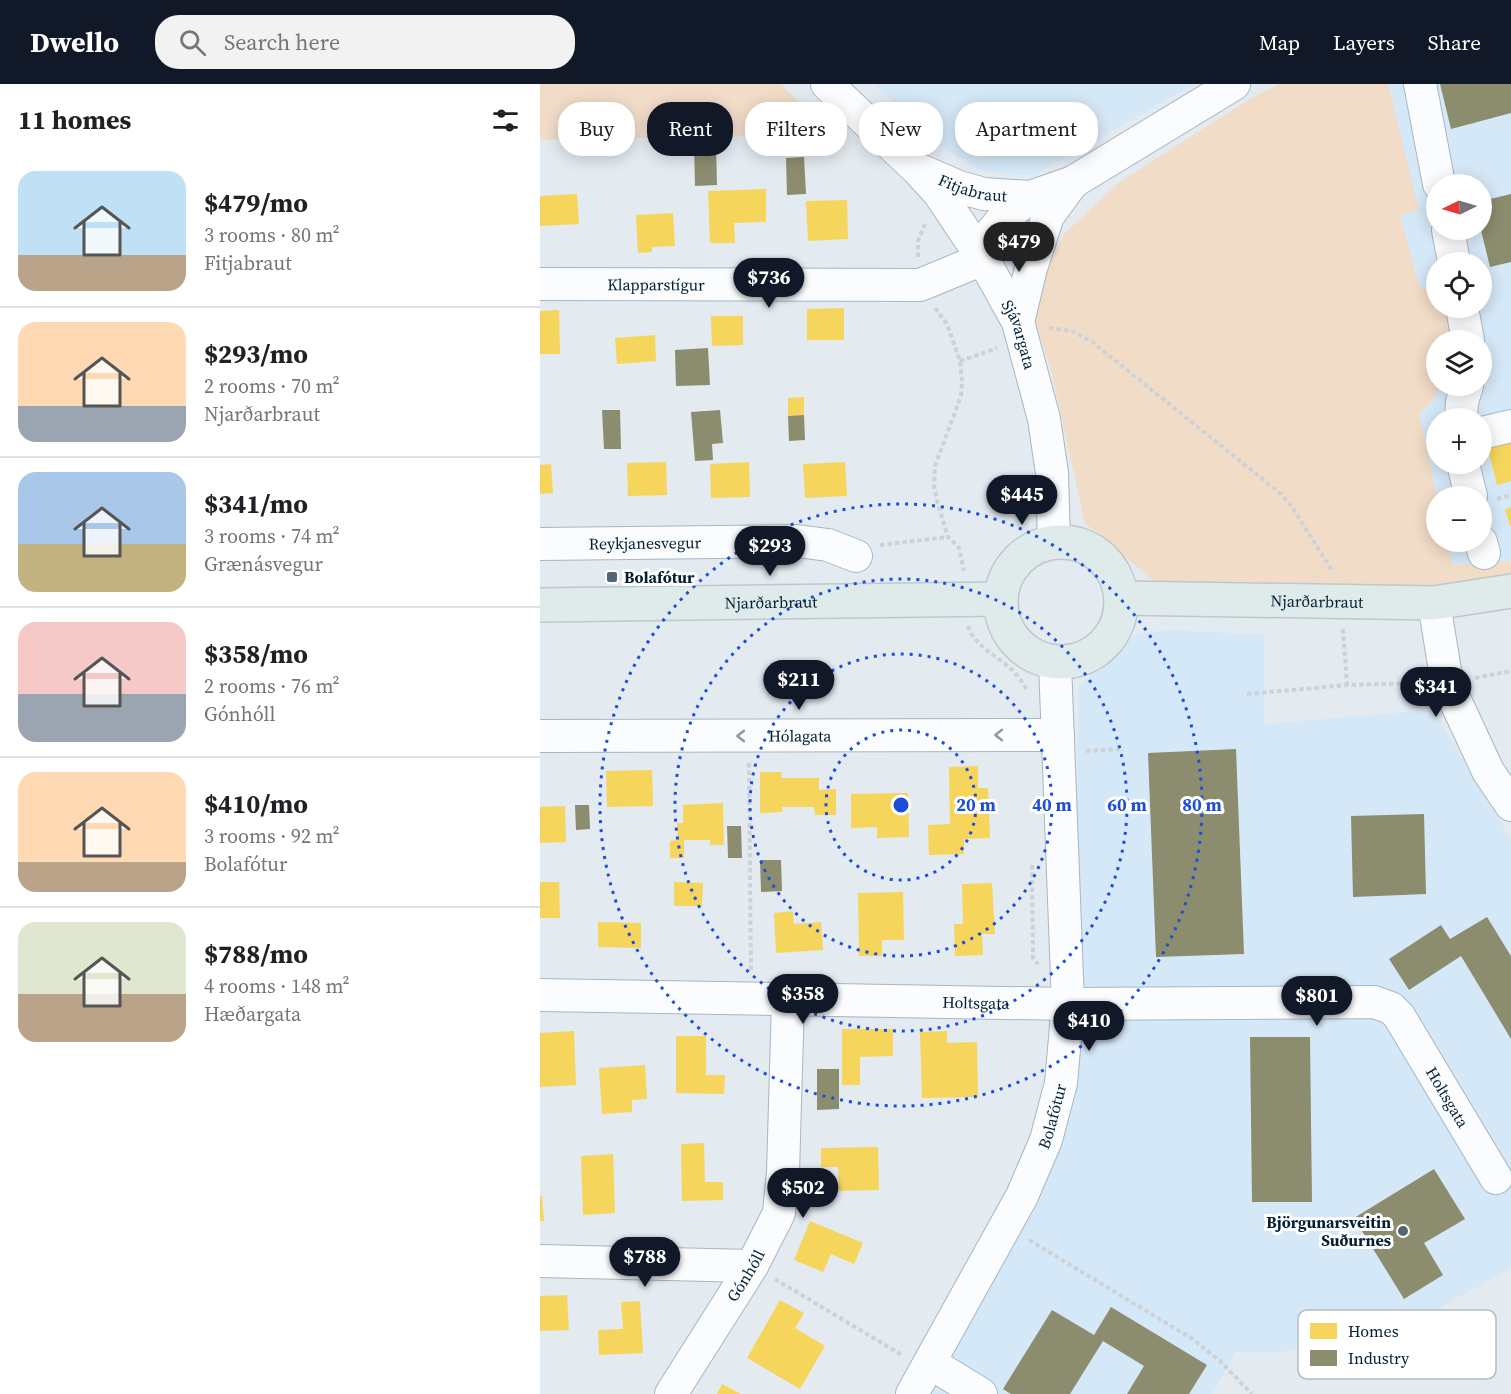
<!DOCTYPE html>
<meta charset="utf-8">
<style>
body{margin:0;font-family:"Source Serif 4",serif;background:#f2f2f2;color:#202124;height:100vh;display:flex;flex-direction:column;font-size:22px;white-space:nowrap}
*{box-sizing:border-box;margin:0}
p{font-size:20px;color:#757577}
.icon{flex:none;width:33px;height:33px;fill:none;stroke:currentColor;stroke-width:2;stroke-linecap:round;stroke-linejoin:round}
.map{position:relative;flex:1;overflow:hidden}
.sheet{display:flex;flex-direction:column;background:#fff;width:540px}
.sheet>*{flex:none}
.top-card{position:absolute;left:18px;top:18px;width:570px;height:54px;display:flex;gap:12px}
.needle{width:39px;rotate:265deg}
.tools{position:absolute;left:886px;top:90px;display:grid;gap:12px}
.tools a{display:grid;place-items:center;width:66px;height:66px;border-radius:50%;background:#fff;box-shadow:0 3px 15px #0003;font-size:30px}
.price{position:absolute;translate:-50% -51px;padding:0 14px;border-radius:21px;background:#111827;color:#fff;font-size:20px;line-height:39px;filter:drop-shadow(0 2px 3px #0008)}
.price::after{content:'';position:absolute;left:50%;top:36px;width:18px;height:14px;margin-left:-9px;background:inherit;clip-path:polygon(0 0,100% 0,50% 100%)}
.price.active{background:#222;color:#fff}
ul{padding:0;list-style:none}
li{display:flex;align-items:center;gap:18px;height:150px;padding:0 18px}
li+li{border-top:2px solid #e0e0e0}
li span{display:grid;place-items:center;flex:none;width:168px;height:120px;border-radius:18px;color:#555}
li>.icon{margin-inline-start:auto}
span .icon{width:72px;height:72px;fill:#fffc;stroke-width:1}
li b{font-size:26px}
h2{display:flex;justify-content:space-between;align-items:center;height:72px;padding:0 18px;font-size:26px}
.tag{padding:0 21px;border-radius:24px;background:#fff;box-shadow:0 3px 15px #0003;font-size:21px;line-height:54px}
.tag.active{background:#111827;color:#fff}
header{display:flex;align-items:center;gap:36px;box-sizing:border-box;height:84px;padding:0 30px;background:#111827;color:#fff}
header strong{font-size:28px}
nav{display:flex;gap:33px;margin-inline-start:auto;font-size:21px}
.search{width:420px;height:54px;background:#f2f2f2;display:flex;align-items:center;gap:15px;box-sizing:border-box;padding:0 21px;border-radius:24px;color:#757577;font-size:22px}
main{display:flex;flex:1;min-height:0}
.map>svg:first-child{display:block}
.built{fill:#d5e8f7;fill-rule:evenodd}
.green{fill:#f1dcc8}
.homes{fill:#f6d55c}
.industry{fill:#8c8c6e}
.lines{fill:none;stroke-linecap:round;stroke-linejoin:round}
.minor-casing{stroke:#a7b6c3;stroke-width:34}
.major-casing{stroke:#bec7cc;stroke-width:36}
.path{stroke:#cfd2d5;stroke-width:4;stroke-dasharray:4.5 3;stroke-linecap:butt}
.minor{stroke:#fbfcfd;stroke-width:32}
.major{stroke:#dfebeb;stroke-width:33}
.oneway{stroke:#8c99a2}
.ring{fill:none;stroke:#1d4ed8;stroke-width:3;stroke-dasharray:3 6}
.poi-dot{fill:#526674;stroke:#fff;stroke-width:2}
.labels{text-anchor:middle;stroke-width:6;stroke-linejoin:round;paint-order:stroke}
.street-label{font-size:16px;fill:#041f32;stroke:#fff}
.poi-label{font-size:16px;font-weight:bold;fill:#041f32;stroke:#fff;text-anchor:start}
.key{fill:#fff;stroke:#b4bcc2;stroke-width:1.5}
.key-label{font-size:16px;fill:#041f32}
.centre{fill:#1d4ed8;stroke:#fff;stroke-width:3}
.ring-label{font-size:18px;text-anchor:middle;font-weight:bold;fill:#1d4ed8;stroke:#fff;stroke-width:6;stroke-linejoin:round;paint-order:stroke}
</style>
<header>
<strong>Dwello</strong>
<div class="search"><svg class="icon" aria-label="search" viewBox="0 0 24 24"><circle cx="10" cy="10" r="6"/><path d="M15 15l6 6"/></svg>Search here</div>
<nav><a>Map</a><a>Layers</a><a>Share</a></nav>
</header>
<main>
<section class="sheet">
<h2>11 homes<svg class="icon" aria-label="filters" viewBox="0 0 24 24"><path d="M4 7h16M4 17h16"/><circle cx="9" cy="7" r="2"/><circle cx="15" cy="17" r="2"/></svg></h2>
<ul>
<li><span style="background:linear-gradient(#bfe0f5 70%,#b9a48a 0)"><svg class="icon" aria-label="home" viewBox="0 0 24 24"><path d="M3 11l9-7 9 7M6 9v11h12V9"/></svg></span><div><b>$479/mo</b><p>3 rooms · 80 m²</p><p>Fitjabraut</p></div></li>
<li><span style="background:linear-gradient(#ffd9b3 70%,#9aa5b1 0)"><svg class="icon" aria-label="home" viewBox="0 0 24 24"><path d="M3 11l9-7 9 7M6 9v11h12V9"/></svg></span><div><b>$293/mo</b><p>2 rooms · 70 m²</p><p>Njarðarbraut</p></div></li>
<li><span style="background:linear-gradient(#a9c7e8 60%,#c2b280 0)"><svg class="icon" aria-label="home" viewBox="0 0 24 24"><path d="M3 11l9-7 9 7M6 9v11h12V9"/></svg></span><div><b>$341/mo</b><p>3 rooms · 74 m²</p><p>Grænásvegur</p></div></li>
<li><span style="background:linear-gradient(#f6c9c9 60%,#9aa5b1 0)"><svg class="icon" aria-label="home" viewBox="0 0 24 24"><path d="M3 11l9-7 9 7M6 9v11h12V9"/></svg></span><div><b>$358/mo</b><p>2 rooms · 76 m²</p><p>Gónhóll</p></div></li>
<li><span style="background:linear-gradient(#ffd9b3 75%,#b9a48a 0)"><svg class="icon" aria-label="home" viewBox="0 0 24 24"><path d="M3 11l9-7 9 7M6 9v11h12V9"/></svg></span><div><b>$410/mo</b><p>3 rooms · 92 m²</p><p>Bolafótur</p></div></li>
<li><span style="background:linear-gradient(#dfe7d0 60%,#b9a48a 0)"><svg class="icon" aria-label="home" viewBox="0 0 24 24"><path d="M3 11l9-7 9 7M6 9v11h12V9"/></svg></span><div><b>$788/mo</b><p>4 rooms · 148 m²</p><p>Hæðargata</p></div></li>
</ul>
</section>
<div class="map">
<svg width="971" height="1310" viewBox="0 0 971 1310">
<rect width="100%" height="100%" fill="#e3eaf0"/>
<g class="built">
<polygon points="334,0 654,0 495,91 442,88 401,62"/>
<path d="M848,0H971V477L912,481L907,458H942V412L897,413L879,329L895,314L900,302H942V256H915L905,224H942V178H897V200L880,204L860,131L879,126ZM897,100H942V146H897ZM897,334H942V380H897Z"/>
<polygon points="630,546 724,551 724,640 893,626 971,756 971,1184 901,1223 837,1253 739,1268 695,1268 672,1310 372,1310 535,969 538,605 576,563 599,550"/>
</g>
<g class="green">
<polygon points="0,0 241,0 264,23 231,51 0,56"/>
<polygon points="739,0 848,0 879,126 860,132 880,204 897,200 897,224 905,224 915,256 897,256 897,302 900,302 895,314 879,330 897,413 897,458 907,458 912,481 971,477 971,495 902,506 622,504 545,439 512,290 491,224 497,194 525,149 581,97 713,13"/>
</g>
<g class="homes">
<polygon points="240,20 252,34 237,47 225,33"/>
<polygon points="226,105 226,138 194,139 195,159 170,159 168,107"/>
<polygon points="37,110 39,140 0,142 0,112"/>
<polygon points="307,116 308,155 268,157 266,117"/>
<polygon points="133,129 135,162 112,163 112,168 98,169 96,131"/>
<polygon points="304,224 304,256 267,256 267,225"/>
<polygon points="19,226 20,270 0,270 0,227"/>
<polygon points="171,232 203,232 203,261 172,262"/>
<polygon points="115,251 116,277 77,280 75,254"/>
<polygon points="264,313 264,331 248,332 248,314"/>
<polygon points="971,351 971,397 957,401 946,357"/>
<polygon points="126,378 127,411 88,412 87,379"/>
<polygon points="209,378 210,413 171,414 170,380"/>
<polygon points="305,378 307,412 265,414 263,380"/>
<polygon points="11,380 13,409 0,410 0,381"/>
<polygon points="971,423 971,442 970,442 965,425"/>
<polygon points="438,682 438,704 448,704 450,754 424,755 424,770 389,771 388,741 410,740 409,683"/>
<polygon points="112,686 113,722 67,723 66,687"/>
<polygon points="220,688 242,688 241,694 279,694 279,706 296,705 296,731 275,731 274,723 242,723 242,728 220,729"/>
<polygon points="368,709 369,753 337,754 337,743 311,744 311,710"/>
<polygon points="183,719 184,761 170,761 170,756 144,756 144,774 130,774 130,757 138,756 137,739 143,739 143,721"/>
<polygon points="25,722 26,758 0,759 0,723"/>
<polygon points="0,798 19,798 20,834 0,834"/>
<polygon points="134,798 163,799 162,822 134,822"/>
<polygon points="452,799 455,850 442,850 443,871 415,872 414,840 423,840 422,800"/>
<polygon points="363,808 364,856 342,856 342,872 319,872 318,809"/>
<polygon points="253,827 254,840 281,838 283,866 236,869 234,829"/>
<polygon points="58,838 101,839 101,864 58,863"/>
<polygon points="302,945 353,945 353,972 320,973 320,1001 302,1001"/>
<polygon points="34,947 36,1001 0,1003 0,949"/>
<polygon points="407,947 407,959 437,958 438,1013 382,1014 380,948"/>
<polygon points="136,952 166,952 166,991 185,991 184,1010 136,1009"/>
<polygon points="105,981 107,1015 92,1016 92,1028 62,1030 59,984"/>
<polygon points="164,1059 165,1098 183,1098 183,1116 142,1117 141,1060"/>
<polygon points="338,1063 339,1106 299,1107 298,1083 281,1083 281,1064"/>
<polygon points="73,1070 75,1129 43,1131 41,1072"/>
<polygon points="0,1112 2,1112 4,1137 0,1137"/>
<polygon points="270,1137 323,1159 314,1180 291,1170 283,1188 254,1176"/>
<polygon points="27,1211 29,1246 0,1247 0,1212"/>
<polygon points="240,1216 264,1229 255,1244 285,1262 260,1305 207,1274"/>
<polygon points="100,1217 103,1269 59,1271 58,1246 83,1245 81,1218"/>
<polygon points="182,1300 201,1310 177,1310"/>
</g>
<g class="industry">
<polygon points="900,0 971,0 971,29 911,45"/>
<polygon points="176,60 177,101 155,102 154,61"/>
<polygon points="264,73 266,110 247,111 246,74"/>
<polygon points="971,110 971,178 950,183 941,146 942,117"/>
<polygon points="168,264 170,301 136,302 135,266"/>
<polygon points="62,326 80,326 81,365 64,365"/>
<polygon points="180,326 183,359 172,360 173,376 155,377 151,328"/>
<polygon points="264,331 265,356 249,357 248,332"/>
<polygon points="696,665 704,870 616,873 608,669"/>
<polygon points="35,721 49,721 50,745 36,746"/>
<polygon points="884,730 886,810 813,813 811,732"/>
<polygon points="187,742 201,742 202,774 188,774"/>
<polygon points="220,776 241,776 242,807 221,808"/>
<polygon points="947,833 971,872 971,955 921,872 869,906 849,875 901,841 910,855"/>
<polygon points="710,953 770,953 772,1118 712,1118"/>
<polygon points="277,985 299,985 299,1025 277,1026"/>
<polygon points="894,1085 925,1135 884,1159 903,1191 864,1215 814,1134"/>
<polygon points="571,1223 667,1281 649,1310 587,1310 604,1282 563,1257 530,1310 471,1310 463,1305 512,1226 554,1251"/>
</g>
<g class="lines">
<g class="minor-casing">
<g id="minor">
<path id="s1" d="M287,0L377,85L399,109L443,175L478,238L504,335L512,389L514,458"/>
<polyline points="880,0 899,100"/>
<path id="s2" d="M382,87L419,103L444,110L490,113"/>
<polyline points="908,146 914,178"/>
<polyline points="437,166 461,137 490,113 533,98 694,0"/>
<path id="s3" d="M0,200L380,201L443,175"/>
<polyline points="922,224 928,256"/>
<polyline points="478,238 491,184 508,132 533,98"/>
<polyline points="921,334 922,318 927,302"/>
<polyline points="942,349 971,342"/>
<polyline points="923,380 931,412"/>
<polyline points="941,458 944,469"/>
<path id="s4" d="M0,460L257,457L288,461L316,472"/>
<polyline points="894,519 907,599 948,687 971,721"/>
<path id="s5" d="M0,652L518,651"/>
<path id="s6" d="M0,911L528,920L834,918L851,924L859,932L956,1094"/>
<polyline points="0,1177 212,1182"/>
<polyline points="390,1279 441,1310"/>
<path id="s7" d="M131,1310L212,1182L239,1129L243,1088L248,916"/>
<path id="s8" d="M372,1310L482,1112L506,1056L521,999L528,920L515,579"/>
</g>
</g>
<g class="major-casing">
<g id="major">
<circle cx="521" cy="518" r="60"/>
<path id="s9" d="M582,514L894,519L971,507"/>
<path id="s10" d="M0,521L461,515"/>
</g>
</g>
<g class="path">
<polyline points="378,173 378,157 385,140"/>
<polyline points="395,224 407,240 420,277 422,297 421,312 395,382 394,401 397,417 408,453 419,464 424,487"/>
<polyline points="509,244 532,247 551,257 741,410 752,423 793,488"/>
<polyline points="420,277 457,264"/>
<polyline points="957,415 971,411"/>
<polyline points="340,461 408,453"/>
<path d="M428,542C434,562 458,572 472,586C478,592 483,599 487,606"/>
<polyline points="803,545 807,601"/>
<polyline points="935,594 971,587"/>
<polyline points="707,610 807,601 880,599"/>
<polyline points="546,667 584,665"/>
<polyline points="209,679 211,887"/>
<polyline points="492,781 493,874 498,880"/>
<polyline points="489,1156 651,1254 680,1277 712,1310"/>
<polyline points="235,1195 362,1271"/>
</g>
<use href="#minor" class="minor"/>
<use href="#major" class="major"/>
</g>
<defs><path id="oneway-chevron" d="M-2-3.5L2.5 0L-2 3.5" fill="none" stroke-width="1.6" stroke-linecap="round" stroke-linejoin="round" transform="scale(1.5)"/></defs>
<g class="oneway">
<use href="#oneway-chevron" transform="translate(459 651) rotate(180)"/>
<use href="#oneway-chevron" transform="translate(201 652) rotate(180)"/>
</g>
<g class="ring">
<circle cx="361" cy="721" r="75"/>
<circle cx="361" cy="721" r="151"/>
<circle cx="361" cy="721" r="226"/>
<circle cx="361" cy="721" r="301"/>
</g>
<g class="poi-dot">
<rect x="66" y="487" width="12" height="12" rx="3"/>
<circle cx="863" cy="1147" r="6"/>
</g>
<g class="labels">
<g class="street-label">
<text dy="6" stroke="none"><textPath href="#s2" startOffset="54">Fitjabraut</textPath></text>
<text dy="6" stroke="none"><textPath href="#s3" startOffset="116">Klapparstígur</textPath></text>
<text dy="6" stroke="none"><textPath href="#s1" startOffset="320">Sjávargata</textPath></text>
<text dy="6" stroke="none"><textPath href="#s4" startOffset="105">Reykjanesvegur</textPath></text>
<text dy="6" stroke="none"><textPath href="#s9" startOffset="195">Njarðarbraut</textPath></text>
<text dy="6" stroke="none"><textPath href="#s10" startOffset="231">Njarðarbraut</textPath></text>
<text dy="6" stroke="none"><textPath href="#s5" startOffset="260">Hólagata</textPath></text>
<text dy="6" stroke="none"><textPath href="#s6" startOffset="436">Holtsgata</textPath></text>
<text dy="6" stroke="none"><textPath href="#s6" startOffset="958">Holtsgata</textPath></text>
<text dy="6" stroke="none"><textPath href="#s8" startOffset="312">Bolafótur</textPath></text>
<text dy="6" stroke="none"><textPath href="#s7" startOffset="140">Gónhóll</textPath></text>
</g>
<g class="poi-label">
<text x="84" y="499">Bolafótur</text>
<text x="851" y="1144" text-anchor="end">Björgunarsveitin<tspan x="851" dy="18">Suðurnes</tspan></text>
</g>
</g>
<rect x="758" y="1226" width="198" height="69" rx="9" class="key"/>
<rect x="770" y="1239" width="27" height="16" fill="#f6d55c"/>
<rect x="770" y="1266" width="27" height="16" fill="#8c8c6e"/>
<g class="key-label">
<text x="808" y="1253">Homes</text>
<text x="808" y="1280">Industry</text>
</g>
<circle cx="361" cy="721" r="9" class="centre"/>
<g class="ring-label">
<text x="436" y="727">20 m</text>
<text x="512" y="727">40 m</text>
<text x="587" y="727">60 m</text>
<text x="662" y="727">80 m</text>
</g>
</svg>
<div class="tools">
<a><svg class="needle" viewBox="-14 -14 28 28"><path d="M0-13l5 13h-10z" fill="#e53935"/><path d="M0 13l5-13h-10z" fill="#757577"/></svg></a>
<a><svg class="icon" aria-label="locate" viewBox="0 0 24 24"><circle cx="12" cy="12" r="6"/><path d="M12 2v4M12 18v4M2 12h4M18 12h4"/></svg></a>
<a><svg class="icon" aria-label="layers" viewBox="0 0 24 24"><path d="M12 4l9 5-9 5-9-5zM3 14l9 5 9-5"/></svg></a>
<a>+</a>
<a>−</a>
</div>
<b class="price active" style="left:479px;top:189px">$479</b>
<b class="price" style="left:229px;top:225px">$736</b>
<b class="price" style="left:482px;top:442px">$445</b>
<b class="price" style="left:230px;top:493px">$293</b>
<b class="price" style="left:259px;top:627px">$211</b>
<b class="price" style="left:896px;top:634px">$341</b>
<b class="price" style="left:263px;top:941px">$358</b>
<b class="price" style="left:777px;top:943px">$801</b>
<b class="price" style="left:549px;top:968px">$410</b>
<b class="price" style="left:263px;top:1135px">$502</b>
<b class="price" style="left:105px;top:1204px">$788</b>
<div class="top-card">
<a class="tag">Buy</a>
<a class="tag active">Rent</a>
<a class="tag">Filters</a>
<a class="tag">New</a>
<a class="tag">Apartment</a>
</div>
</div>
</main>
